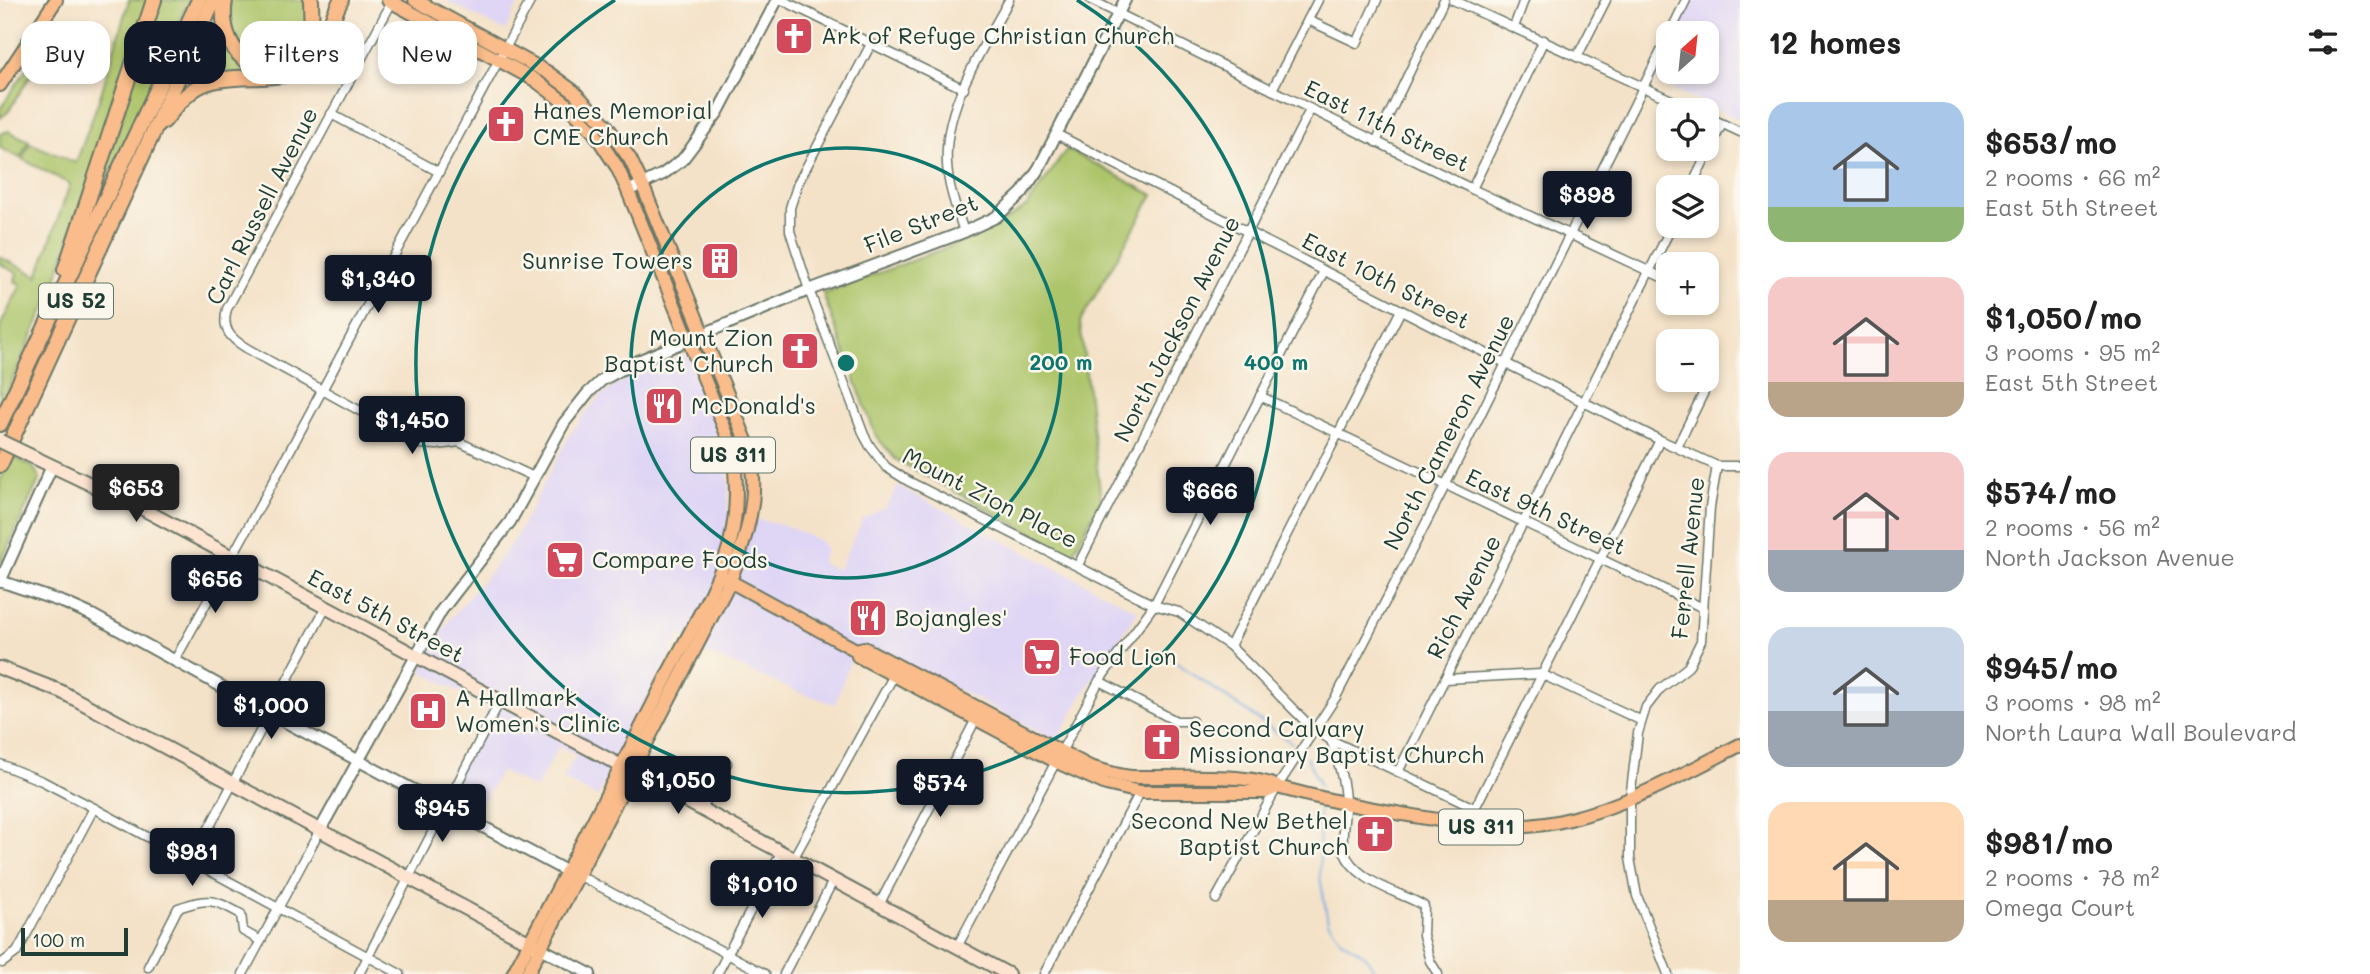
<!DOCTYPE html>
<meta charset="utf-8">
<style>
body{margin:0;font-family:Mali,sans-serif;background:#f2f2f2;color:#222;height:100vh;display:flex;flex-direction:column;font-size:26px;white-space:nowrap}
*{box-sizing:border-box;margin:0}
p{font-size:23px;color:#767676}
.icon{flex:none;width:38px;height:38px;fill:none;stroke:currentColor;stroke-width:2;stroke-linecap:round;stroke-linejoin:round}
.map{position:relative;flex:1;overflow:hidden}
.panel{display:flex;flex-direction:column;background:#fff;width:630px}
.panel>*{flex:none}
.banner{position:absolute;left:21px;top:21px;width:665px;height:63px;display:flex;gap:14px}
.needle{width:46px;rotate:27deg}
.fabs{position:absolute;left:1656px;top:21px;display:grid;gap:14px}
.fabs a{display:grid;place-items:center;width:63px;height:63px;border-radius:14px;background:#fff;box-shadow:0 4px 10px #0003;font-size:35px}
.scale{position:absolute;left:21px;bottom:18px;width:107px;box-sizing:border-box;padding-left:7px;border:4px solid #1f3d34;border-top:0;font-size:19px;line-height:24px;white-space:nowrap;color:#1f3d34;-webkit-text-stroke:5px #fbf7ec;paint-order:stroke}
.price{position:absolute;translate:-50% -60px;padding:0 16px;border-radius:7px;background:#111827;color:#fff;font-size:23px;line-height:46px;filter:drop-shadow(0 2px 4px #0008)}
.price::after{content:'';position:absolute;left:50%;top:42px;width:21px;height:16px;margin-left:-10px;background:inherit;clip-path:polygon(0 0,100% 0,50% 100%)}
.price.on{background:#222;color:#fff}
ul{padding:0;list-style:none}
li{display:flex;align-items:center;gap:21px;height:175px;padding:0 28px}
li span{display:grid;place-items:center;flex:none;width:196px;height:140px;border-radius:21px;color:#555}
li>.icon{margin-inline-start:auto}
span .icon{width:84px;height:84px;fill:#fffc;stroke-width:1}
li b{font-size:30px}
h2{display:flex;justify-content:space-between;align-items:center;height:84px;padding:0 28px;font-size:30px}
.tag{padding:0 24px;border-radius:21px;background:#fff;box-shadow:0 4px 10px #0003;font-size:24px;line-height:63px}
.tag.on{background:#111827;color:#fff}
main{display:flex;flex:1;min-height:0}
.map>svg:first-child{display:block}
.built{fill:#dfd5f5}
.green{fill:#adc56a;stroke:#66814f;stroke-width:2}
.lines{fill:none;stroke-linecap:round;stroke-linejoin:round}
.stream{stroke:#77aae3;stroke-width:2}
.minor-casing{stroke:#6a7768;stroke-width:11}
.tertiary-casing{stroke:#6a7768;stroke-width:14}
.secondary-casing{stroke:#6a7768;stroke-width:16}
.primary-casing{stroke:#6a7768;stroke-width:16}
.motorway-casing{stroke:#6a7768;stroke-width:18}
.minor{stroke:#fff;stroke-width:8}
.tertiary{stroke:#fff;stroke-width:10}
.secondary{stroke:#fde4d0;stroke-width:12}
.primary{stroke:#f9bc8a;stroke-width:12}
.motorway{stroke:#f9bc8a;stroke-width:14}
.secondary-bridge-casing{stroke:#6a7768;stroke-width:16;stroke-linecap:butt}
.secondary-bridge{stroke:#fde4d0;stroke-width:12}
.ring{fill:none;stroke:#0f766e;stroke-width:3.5}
.labels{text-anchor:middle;stroke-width:5;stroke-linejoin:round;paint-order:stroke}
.shield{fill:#fbf7ec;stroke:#61756b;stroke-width:2}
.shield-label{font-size:21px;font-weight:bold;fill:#1f3d34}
.poi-label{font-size:23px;fill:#1f3d34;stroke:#fbf7ec;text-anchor:start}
.street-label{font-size:23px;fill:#1f3d34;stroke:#fbf7ec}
.centre{fill:#0f766e;stroke:#fbf7ec;stroke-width:3.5}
.ring-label{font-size:21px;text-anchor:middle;font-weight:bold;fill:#0f766e;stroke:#fbf7ec;stroke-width:5;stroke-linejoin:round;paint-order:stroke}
</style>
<main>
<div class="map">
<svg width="1740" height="974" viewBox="0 0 1740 974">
<rect width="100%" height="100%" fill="#fbf7ec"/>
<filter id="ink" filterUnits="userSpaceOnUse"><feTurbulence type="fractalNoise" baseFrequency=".0143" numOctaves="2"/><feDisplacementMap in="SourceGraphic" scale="14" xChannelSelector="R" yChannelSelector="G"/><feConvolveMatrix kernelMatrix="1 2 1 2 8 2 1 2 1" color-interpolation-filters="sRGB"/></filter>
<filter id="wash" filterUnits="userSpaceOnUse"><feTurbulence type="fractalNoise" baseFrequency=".00686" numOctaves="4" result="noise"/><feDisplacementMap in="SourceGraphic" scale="28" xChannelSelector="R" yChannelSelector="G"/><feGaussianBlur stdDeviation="1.57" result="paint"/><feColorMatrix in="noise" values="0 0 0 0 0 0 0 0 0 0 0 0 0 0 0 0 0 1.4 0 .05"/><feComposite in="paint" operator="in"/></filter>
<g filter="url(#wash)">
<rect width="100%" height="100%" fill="#f4e2c8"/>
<g class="built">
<polygon points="445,0 520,0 505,31"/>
<polygon points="1693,0 1740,0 1740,120 1654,80 1668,51 1668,72 1706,72 1706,33 1676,33"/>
<polygon points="683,354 689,358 723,443 729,485 727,514 784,525 819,540 826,549 821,563 838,570 863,519 886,507 898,486 1138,611 1081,697 1057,741 896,657 850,661 835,704 801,693 704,652 681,633 597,797 563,779 576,755 559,746 536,789 501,771 476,814 444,795 489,708 421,671 432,650 450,619 491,571 517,535 568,438 582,417 600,397 616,385 636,373"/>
</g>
<g class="green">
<polygon points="129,0 149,0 52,292 0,407 0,326 21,285 15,281 17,273 0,264 0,257 38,276 70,184 22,159 30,143 76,163 100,97"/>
<polygon points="158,0 189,0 87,225"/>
<polygon points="221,0 219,15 257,69 175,100"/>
<path d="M229,0H307C312,40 303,61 259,62L233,40Z"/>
<polygon points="52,30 55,36 8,112 0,118 0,109"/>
<polygon points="8,131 29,141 20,158 0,148 0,134"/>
<polygon points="1067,149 1153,195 1080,322 1101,500 1072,555 895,459 876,436 823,294 988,232 1027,206"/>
<polygon points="12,456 33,467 40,478 0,564 0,481"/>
</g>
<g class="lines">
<g class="stream">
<polyline points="1164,654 1292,743"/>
<polyline points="1307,758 1320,786"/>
<polyline points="1319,809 1320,877 1328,922 1341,940 1365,955 1377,974"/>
</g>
</g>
</g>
<g filter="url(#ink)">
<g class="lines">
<g class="minor-casing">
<g id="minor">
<path d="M393,0L227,309C221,330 231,339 248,349L420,444L437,445L459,442L534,477"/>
<polyline points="782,0 964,89"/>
<polyline points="1091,0 1472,189 1668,280"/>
<polyline points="1453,0 1693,110"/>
<polyline points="1308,20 1357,43 1377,0"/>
<polyline points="1514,27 1524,0"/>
<polyline points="1670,33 1686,0"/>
<polyline points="871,44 798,183 790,208 790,231 809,290 864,435 870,446 886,467 908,481 1154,605 1179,612 1230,646 1314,730 1331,740 1474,808"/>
<polyline points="1577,57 1606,0"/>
<polyline points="1272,90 1318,0"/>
<polyline points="331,114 439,172"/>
<polyline points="1706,116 1740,132"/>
<polyline points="1056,134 1505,363 1660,440 1717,466 1740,466"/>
<polyline points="1376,142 1444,0"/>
<polyline points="1691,187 1722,124"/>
<polyline points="1472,189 1544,40"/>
<path d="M964,232C957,210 948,187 947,164C943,106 983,49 1009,0"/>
<polyline points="1260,396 1703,608"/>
<polyline points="1677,447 1704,392"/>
<polyline points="1078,565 1310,110"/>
<polyline points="1230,646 1401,310"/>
<polyline points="175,660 273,482 531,0"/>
<polyline points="1445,679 1541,674 1640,720"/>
<polyline points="1099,681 1176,721 1192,721"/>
<path d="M1331,740C1338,761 1345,783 1345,804C1345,837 1332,853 1366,877C1383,890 1406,895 1424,906L1423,935L1430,961L1438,974"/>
<polyline points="0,764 42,781 94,808 400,974"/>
<polyline points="1398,772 1672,226"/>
<polyline points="701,810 727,763"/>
<polyline points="1466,826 1660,440"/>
<polyline points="793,859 894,675"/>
<polyline points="191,862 326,607"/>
<polyline points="578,875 765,974"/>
<polyline points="1216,899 1277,787 1336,697 1445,486 1668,37"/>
<polyline points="879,905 976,719"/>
<polyline points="957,947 1099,681 1154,605 1324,271"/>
<polyline points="2,963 17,952 94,808"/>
<path d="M148,967L178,908C210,898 211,898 241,914L243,931L261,941"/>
<polyline points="243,974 319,832"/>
<polyline points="359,974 500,701"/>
<polyline points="717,974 781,853"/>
<polyline points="784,974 833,881"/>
<polyline points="1044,974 1140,792"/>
<polyline points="1668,974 1637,896 1630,858 1630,799 1638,733 1646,707 1660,689 1688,667 1701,641 1710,507 1717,466"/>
</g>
</g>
<g class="tertiary-casing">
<g id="tertiary">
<polyline points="628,191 663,174 682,160 689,151 718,112 777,0"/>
<polyline points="0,581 65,603 92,615 284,721 566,871"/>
<polyline points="0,582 52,466"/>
<polyline points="319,832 441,611 510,522 564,423 587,394 602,380 633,363 809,290 964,232 996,217 1022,193 1039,168 1125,0"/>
<polyline points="540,948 590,974"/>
</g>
</g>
<g class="secondary-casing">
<g id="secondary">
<polyline points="29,455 143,509 1008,974"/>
<polyline points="0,668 60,691 536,946"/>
</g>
</g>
<g class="primary-casing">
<g id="primary">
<path d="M388,0L535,80L564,102L594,132L617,167L628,191L732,447C738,482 738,513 729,547C718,586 688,635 669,672C619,773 566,874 513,974"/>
<path d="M415,0L547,72L573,91L606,125L630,159L642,184L747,443C749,454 752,466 753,477C755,512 742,549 730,581L527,974"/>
<polyline points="0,85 56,0"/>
<polyline points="724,578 856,650 858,656 1057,762 1106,784 1140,792 1266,792 1277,787"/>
<path d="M856,650L864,648L1090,767C1104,771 1118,776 1132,777C1166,778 1252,772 1277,787C1318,798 1360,807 1402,814C1458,824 1513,834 1570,819C1630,804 1685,773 1740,745"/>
</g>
</g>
<g class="motorway-casing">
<g id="motorway">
<path d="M225,0C215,58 273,94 308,45"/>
<polyline points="311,0 312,39"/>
<path d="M164,121C198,77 208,79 261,77C274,76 288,76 298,69C320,55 330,22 341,0"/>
<polyline points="65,270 154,0"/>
<polyline points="0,424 199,0"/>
<polyline points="0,465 214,0"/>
</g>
</g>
<use href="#minor" class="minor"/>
<use href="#tertiary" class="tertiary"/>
<use href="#secondary" class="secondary"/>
<use href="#primary" class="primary"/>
<use href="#motorway" class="motorway"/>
<g class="secondary-bridge-casing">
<polyline id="secondary-bridge" points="0,441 29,455"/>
</g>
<use href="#secondary-bridge" class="secondary-bridge"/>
</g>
</g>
<g class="ring">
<circle cx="846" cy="363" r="215"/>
<path d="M1077 0A430 430 0 1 1 615 0"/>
</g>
<defs>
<g id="church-square" transform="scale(2.0125)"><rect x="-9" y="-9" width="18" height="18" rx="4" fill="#d1495b" stroke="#fbf7ec"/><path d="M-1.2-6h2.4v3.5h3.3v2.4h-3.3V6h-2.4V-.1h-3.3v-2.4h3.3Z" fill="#fff"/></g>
<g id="building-square" transform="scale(2.0125)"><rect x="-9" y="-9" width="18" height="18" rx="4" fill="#d1495b" stroke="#fbf7ec"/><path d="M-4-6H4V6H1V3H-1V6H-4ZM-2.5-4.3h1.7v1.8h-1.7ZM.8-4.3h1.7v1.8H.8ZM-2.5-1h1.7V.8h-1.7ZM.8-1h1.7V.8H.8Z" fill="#fff"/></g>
<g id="restaurant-square" transform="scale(2.0125)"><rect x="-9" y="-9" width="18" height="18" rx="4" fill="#d1495b" stroke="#fbf7ec"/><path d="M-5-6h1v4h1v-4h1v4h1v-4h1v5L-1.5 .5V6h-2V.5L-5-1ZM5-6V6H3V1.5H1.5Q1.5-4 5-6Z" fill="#fff"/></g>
<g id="supermarket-square" transform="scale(2.0125)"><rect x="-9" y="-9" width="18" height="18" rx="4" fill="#d1495b" stroke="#fbf7ec"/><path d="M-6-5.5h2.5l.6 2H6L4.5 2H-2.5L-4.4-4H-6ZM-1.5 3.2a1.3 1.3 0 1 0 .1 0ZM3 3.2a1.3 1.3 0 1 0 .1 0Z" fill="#fff"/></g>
<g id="hospital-square" transform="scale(2.0125)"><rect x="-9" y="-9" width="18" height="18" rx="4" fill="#d1495b" stroke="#fbf7ec"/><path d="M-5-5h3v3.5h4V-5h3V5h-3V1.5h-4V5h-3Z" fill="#fff"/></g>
</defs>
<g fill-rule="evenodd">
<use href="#church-square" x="794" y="36"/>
<use href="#church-square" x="506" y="124"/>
<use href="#building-square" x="720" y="261"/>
<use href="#church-square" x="800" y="351"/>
<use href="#restaurant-square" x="664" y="406"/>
<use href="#supermarket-square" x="565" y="560"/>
<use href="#restaurant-square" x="868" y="618"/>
<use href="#supermarket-square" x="1042" y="657"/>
<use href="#hospital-square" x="428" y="711"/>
<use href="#church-square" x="1162" y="742"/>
<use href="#church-square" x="1375" y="834"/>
</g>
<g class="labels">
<g class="shield">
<rect x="39" y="283.5" width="74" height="35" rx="5"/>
<rect x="691" y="437.5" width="84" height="35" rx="5"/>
<rect x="1439" y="809.5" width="84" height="35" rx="5"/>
</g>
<g class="shield-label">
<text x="76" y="308">US 52</text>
<text x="733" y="462">US 311</text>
<text x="1481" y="834">US 311</text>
</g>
<g class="poi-label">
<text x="821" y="44">Ark of Refuge Christian Church</text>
<text x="533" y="119">Hanes Memorial<tspan x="533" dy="26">CME Church</tspan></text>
<text x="693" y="269" text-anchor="end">Sunrise Towers</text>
<text x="773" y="346" text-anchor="end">Mount Zion<tspan x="773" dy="26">Baptist Church</tspan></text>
<text x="691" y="414">McDonald's</text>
<text x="592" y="568">Compare Foods</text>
<text x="895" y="626">Bojangles'</text>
<text x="1069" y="665">Food Lion</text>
<text x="455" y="706">A Hallmark<tspan x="455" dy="26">Women's Clinic</tspan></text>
<text x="1189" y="737">Second Calvary<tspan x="1189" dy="26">Missionary Baptist Church</tspan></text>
<text x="1348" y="829" text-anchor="end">Second New Bethel<tspan x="1348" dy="26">Baptist Church</tspan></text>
</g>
<g class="street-label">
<text transform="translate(1387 126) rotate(26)" y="8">East 11th Street</text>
<text transform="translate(262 206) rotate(-63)" y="8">Carl Russell Avenue</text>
<text transform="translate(921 224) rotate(-22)" y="8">File Street</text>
<text transform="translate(1386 281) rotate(27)" y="8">East 10th Street</text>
<text transform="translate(1177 329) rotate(-63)" y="8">North Jackson Avenue</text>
<text transform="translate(1449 432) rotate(-63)" y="8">North Cameron Avenue</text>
<text transform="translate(990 498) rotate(27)" y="8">Mount Zion Place</text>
<text transform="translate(1546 512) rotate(25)" y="8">East 9th Street</text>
<text transform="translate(1688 558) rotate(-84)" y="8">Ferrell Avenue</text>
<text transform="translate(1464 597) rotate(-63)" y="8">Rich Avenue</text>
<text transform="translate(386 616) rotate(28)" y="8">East 5th Street</text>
</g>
</g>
<circle cx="846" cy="363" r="10" class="centre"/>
<g class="ring-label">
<text x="1061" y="370">200 m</text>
<text x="1276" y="370">400 m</text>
</g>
</svg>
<div class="fabs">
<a><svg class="needle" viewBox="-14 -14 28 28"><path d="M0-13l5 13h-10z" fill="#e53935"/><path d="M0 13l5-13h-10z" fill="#767676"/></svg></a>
<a><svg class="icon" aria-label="locate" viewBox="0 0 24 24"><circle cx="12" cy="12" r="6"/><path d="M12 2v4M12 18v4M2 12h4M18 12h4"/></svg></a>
<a><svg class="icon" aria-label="layers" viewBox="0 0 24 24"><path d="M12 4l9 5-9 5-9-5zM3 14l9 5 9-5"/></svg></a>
<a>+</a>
<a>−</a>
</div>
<div class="scale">100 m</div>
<b class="price" style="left:1587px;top:231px">$898</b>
<b class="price" style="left:378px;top:315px">$1,340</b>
<b class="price" style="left:412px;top:456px">$1,450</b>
<b class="price on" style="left:136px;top:524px">$653</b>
<b class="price" style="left:1210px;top:527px">$666</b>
<b class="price" style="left:215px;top:615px">$656</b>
<b class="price" style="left:271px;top:741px">$1,000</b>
<b class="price" style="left:678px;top:816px">$1,050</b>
<b class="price" style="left:940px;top:819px">$574</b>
<b class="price" style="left:442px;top:844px">$945</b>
<b class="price" style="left:192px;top:888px">$981</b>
<b class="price" style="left:762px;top:920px">$1,010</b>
<div class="banner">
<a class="tag">Buy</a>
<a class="tag on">Rent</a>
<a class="tag">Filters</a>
<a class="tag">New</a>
</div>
</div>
<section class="panel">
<h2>12 homes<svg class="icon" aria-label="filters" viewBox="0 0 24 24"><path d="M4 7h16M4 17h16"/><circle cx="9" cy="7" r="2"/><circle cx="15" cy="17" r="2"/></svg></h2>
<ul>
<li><span style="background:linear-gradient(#a9c7e8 75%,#8fb573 0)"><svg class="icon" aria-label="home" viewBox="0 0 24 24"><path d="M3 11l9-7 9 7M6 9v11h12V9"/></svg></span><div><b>$653/mo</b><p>2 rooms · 66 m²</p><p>East 5th Street</p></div></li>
<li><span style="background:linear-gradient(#f6c9c9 75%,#b9a48a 0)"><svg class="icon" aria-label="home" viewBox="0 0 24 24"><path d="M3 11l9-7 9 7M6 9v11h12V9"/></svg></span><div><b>$1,050/mo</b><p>3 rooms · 95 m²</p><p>East 5th Street</p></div></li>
<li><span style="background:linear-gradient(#f6c9c9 70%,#9aa5b1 0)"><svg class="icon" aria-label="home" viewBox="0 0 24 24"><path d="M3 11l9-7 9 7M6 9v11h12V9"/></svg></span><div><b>$574/mo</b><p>2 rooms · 56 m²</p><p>North Jackson Avenue</p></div></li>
<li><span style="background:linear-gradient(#c9d6e8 60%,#9aa5b1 0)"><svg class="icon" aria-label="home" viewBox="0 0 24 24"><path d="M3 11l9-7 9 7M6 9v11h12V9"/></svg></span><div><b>$945/mo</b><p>3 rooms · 98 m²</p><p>North Laura Wall Boulevard</p></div></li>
<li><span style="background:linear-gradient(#ffd9b3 70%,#b9a48a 0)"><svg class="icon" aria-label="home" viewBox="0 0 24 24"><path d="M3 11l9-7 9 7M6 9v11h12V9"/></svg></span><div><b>$981/mo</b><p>2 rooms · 78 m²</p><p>Omega Court</p></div></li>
</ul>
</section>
</main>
